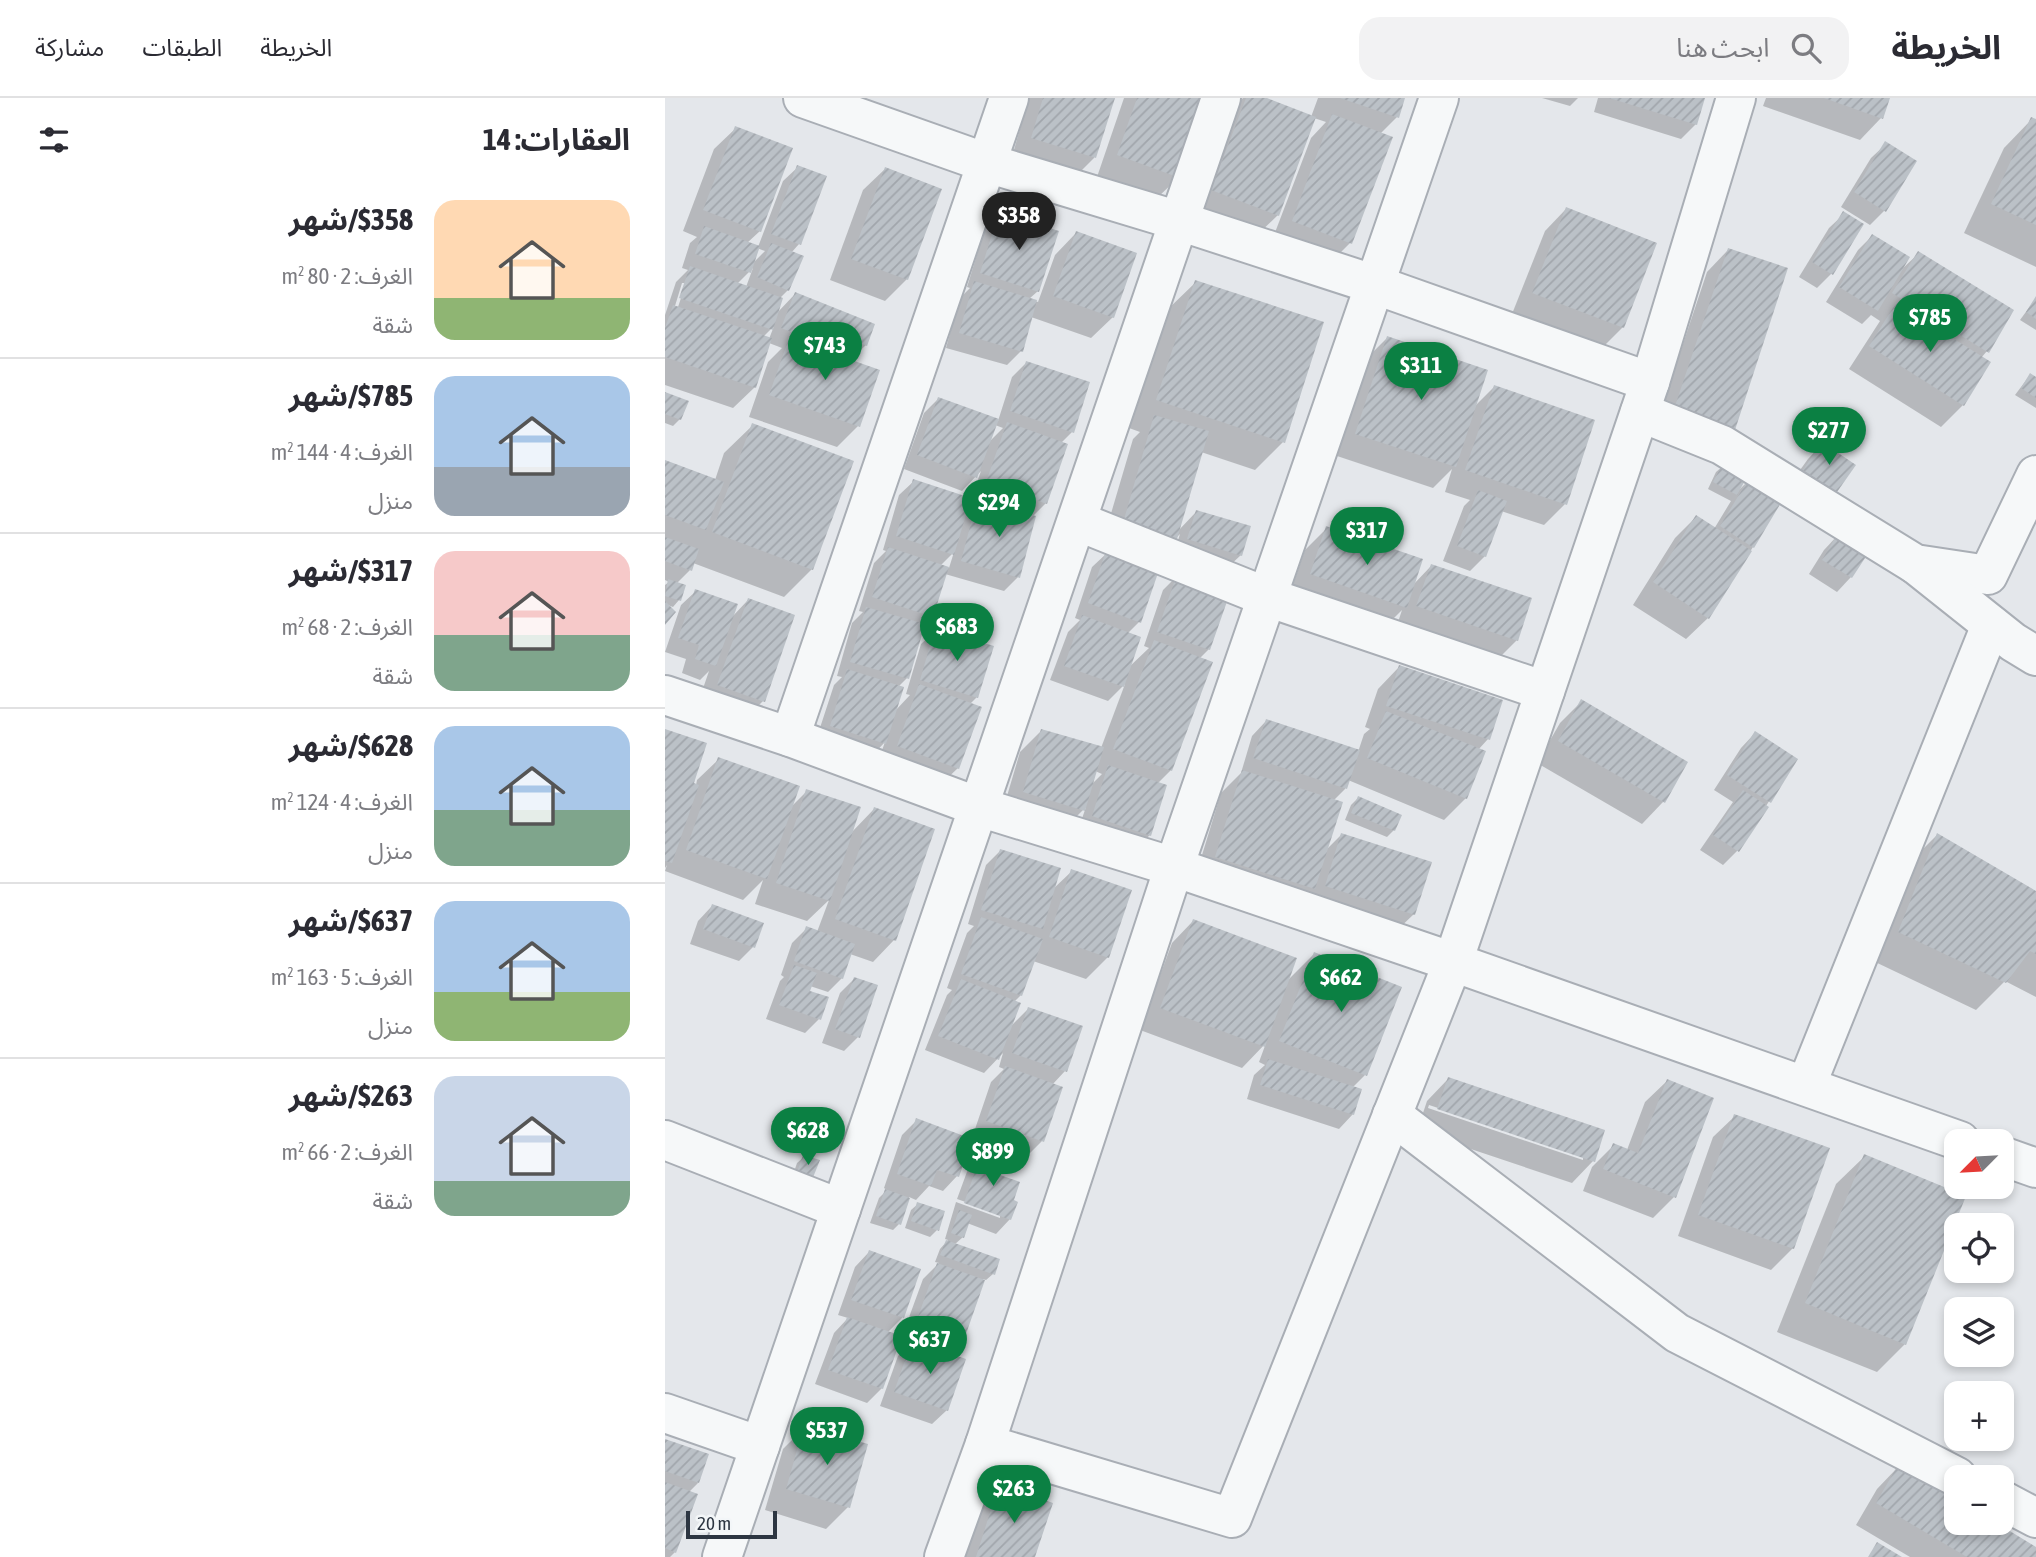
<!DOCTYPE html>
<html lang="ar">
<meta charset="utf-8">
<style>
body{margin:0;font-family:"Asap Condensed","Noto Sans Arabic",sans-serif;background:#f2f2f3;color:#2b2b33;direction:rtl;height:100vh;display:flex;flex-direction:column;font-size:26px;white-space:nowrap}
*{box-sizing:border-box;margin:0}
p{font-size:23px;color:#7c7c81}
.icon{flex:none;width:38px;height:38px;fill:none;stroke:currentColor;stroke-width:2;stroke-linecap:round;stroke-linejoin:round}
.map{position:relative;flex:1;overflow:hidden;direction:ltr}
.drawer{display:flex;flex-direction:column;background:#fff;width:665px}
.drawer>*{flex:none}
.needle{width:46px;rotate:246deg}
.controls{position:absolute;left:1279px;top:1031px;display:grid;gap:14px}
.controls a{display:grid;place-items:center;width:70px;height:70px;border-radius:14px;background:#fff;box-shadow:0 4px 10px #0003;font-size:35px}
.scale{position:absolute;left:21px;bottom:18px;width:91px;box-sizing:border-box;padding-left:7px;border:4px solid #2d3642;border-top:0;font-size:19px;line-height:24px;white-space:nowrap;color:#2d3642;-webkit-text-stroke:5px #f3f6f8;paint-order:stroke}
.price{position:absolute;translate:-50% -60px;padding:0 16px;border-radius:24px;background:#0b8043;color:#fff;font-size:23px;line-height:46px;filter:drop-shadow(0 2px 4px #0008)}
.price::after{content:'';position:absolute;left:50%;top:42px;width:21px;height:16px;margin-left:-10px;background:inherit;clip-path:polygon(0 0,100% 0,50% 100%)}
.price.current{background:#222;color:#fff}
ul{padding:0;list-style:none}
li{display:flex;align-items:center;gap:21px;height:175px;padding:0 35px}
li+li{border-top:2px solid #e1e1e2}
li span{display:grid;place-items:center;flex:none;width:196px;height:140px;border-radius:21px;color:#555}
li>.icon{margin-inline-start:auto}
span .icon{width:84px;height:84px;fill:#fffc;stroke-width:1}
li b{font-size:30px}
h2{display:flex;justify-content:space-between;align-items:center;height:84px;padding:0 35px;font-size:30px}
header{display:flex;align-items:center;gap:42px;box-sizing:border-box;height:98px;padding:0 35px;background:#fff;border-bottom:2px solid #e1e1e2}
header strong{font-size:33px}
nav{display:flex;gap:38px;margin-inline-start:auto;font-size:24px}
.search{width:490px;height:63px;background:#f2f2f3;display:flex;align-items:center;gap:18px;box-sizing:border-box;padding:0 24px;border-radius:21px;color:#7c7c81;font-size:26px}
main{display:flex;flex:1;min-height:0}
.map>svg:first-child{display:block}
.shadow{fill:#0003;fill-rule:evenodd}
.building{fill:url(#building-hatch)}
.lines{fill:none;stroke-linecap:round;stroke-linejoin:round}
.minor-casing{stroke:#a9aeb5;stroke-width:42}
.minor{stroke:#f6f8f9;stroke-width:38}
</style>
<header>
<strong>الخريطة</strong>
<div class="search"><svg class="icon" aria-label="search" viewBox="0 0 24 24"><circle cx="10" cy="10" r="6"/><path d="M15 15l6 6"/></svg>ابحث هنا</div>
<nav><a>الخريطة</a><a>الطبقات</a><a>مشاركة</a></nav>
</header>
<main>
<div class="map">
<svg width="1371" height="1459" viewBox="0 0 1371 1459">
<defs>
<pattern id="building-hatch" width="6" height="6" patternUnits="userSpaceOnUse" patternTransform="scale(1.75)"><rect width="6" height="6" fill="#bbc1c7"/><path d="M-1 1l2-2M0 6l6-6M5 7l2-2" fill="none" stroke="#a1a6ac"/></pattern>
</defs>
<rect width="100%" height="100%" fill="#e4e7eb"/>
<g class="shadow">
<polygon points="364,0 448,0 429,60 408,81 346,62"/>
<polygon points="459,0 541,0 514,79 492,100 432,79"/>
<polygon points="578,0 598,0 646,19 653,0 739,0 732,19 715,36 685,145 664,166 606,145 646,40 661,24 649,20 613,117 591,138 526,113 562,16"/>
<polygon points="877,0 913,0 905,8"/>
<polygon points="933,0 1038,0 1031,26 1016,41 929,14"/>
<polygon points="1101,0 1223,0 1216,20 1195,42 1098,8"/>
<polygon points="1367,21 1371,23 1371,169 1299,135 1339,50"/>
<path d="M71,30L95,133L82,145L93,149L118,83L133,69L134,146L126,155L123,192L114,201L112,215L130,196L201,247L184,263L193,328L172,349L84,319L103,264L117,250L104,245L90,289L68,310L0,287V217L11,184L23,172L17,170L25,145L32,139L18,133L49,51ZM92,150L100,153L87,166ZM88,170L81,189L72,186ZM17,185H21L13,209L10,208ZM109,228L104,241L98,239ZM168,254L179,258L178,261L165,257Z"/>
<polygon points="1221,46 1250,64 1219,113 1205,127 1176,109 1206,60"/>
<polygon points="220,71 242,181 220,203 165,182 198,92"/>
<polygon points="901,111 958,229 936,251 847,216 880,133"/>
<polygon points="335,116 373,193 364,201 373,204 390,157 411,135 448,219 426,240 366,219 356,253 342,267 281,250 295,200 305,190 302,189 320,131"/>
<polygon points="1179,116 1166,176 1152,190 1134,179 1164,130"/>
<polygon points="1207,138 1237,171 1253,156 1322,253 1316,260 1298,307 1276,329 1184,271 1215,223 1206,217 1197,226 1161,204 1193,152"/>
<polygon points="1063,152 1068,331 989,333 1042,174"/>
<polygon points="531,184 618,344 590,372 536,354 513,433 531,414 576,457 561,471 509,455 515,436 489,462 437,446 468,341 475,334 464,330 502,212"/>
<polygon points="1371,200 1371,232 1355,222"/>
<polygon points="722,240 809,309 829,289 900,406 879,427 836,413 820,458 805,473 778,463 799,408 805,402 780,394 787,371 768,390 669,357 701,261"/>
<path d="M361,265L407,334L396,345L381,405L367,419L353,479L339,493L280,476L267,518L258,527L242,580L233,589L230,613L245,597L241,596L256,546L271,532L312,599L304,607L293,670L271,691L211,669L220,644L205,660L151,642L169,587L177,579L172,578L187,525L198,514L194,513L209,465L221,453L218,452L234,397L249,383L299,418L315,401L307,398L316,373L297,393L239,371L259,315L273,301L333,323L347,279ZM330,327L338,330L323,345ZM289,454L284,470L275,468Z"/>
<polygon points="1365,277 1371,281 1371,310 1350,297"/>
<polygon points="0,296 15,321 8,328 0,325"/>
<polygon points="88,327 147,471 119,499 28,465 25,472 11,486 14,502 8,509 0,506 0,487 4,484 0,482 0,364 50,382 59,355"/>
<polygon points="1157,346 1171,393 1157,407 1125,386 1143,361"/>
<polygon points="1058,368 1075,391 1086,380 1088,449 1043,520 1021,541 968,507 1010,440 1031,419 1049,431 1066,403 1043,391 1051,374"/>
<polygon points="662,430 748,487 766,468 852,542 830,564 731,530 737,512 719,530 624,498 640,452"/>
<polygon points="1173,437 1186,479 1172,494 1144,476 1159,452"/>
<path d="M442,455L474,524L462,536L463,570L484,550L479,548L498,492L512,478L544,551L534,561L506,672L493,685L485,737L470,751L413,732L421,709L397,733L337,715L355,654L376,633L436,650L460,586L443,603L385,582L403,534L415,522L410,520L427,469ZM430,673L437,676L426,687Z"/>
<polygon points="31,493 67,519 83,502 98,603 76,625 32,608 44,573 35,582 17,575 21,561 0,554 16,507"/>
<polygon points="734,569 836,603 823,641 813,652 801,700 779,722 683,682 680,691 669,702 661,752 676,737 749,816 727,837 530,780 556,695 576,675 587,638 601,623 693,654 699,636 705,631 700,629 713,591"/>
<polygon points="917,603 998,704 977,726 872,665 895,625"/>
<polygon points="0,633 26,686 31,687 32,682 54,661 126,709 142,693 186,735 209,711 229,842 208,864 185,856 177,880 163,894 145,888 143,894 154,921 140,935 101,921 115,883 119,879 116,877 127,845 142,830 152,834 164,802 142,823 90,806 98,782 78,802 0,773 2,767 0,770"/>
<polygon points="1090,635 1131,661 1073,752 1058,767 1035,752 1068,704 1049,692 1076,650"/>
<polygon points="693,700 729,732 722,739 680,722 686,707"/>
<polygon points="1272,737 1371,796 1371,899 1340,883 1311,912 1206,862 1244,765"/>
<polygon points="335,753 387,792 407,773 443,859 421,881 368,863 356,897 349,904 345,929 363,911 400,973 387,987 377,1043 363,1057 308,1037 326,984 339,971 334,969 338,955 319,975 260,952 282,897 287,892 282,890 302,835 309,828 303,826 321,767"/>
<polygon points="47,808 88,849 74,863 25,846 33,823"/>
<polygon points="528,823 622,883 649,856 700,977 687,990 688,1016 674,1031 582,1001 589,977 600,967 594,964 601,945 577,970 475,932 507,845"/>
<polygon points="189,881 193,939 179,953 157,945 175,895"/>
<path d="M783,981L928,1063L907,1085L752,1033L762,1003ZM764,1007L918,1058V1062L763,1010Z"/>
<polygon points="1002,983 1009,1099 988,1120 918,1093 927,1069 949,1047 962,1052 980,1004"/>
<polygon points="1070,1018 1128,1150 1106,1172 1013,1138 1048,1039"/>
<polygon points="252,1022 305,1042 292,1078 278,1093 264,1088 251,1102 244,1099 234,1126 228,1132 205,1125 214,1100 222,1092 219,1090 237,1037"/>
<polygon points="317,1056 346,1104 345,1121 331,1136 302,1125 298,1139 289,1147 328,1176 321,1182 318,1181 299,1235 285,1250 239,1233 258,1181 274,1165 270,1164 275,1151 283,1142 280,1141 291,1104 335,1120 335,1116 292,1101 303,1071"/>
<polygon points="1200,1058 1240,1246 1212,1274 1112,1234 1171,1086"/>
<polygon points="139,1059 152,1063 126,1083 132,1065"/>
<polygon points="253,1106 272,1132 265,1139 240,1130 246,1112"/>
<polygon points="204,1154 254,1172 237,1220 222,1235 217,1290 202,1305 150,1286 169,1235 183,1220 173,1217 190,1169"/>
<polygon points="247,1244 282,1312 267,1326 215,1308 233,1258"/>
<polygon points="140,1329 183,1409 161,1431 100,1412 118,1351"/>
<polygon points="0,1342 33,1385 23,1395 10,1454 5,1459 0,1459"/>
<polygon points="1233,1369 1292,1424 1371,1459 1245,1459 1191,1427 1212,1391"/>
<polygon points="335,1388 368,1459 297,1459 313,1410"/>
</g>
<g class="building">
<polygon points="378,0 450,0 431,60 366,40"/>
<polygon points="472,0 543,0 515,80 452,57"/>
<polygon points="581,0 602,0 651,19 614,118 546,92"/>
<polygon points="675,0 740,0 734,20"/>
<polygon points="944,0 1040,0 1032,27"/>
<polygon points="1159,0 1225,0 1218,21"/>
<polygon points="667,16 728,39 687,146 627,123"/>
<polygon points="1366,19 1371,21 1371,127 1326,106"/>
<polygon points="70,28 128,50 96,134 38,112"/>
<polygon points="1220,43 1252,63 1221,114 1189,94"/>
<polygon points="132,67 162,78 136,147 106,136"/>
<polygon points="220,69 277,91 243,182 186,161"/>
<polygon points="901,109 992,145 959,230 867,195"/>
<polygon points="1178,113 1199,126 1168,177 1147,164"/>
<polygon points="334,114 394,133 374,194 315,175"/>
<polygon points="39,128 95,148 86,175 30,156"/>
<polygon points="411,133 472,155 449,220 388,198"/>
<polygon points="1207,136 1245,159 1213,213 1174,189"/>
<polygon points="106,145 139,158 124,193 92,179"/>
<polygon points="1063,150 1123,170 1070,332 1009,311"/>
<polygon points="1253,153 1349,212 1324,255 1227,195"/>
<polygon points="25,168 118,200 108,232 14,200"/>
<polygon points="530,182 659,224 620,345 491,302"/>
<polygon points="309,183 372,202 358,254 294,235"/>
<polygon points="130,194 210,226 202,248 178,238 172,252 116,230"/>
<polygon points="1371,198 1371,221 1361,214"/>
<polygon points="1231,205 1326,264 1299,308 1204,248"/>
<polygon points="8,207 107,240 91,290 0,259 0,230"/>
<polygon points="722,238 823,272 791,369 690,336"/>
<polygon points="124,240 215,272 195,329 104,297"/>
<polygon points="361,263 425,284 409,335 345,313"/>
<polygon points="1365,275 1371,279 1371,300 1356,290"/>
<polygon points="829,287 930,322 902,407 800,372"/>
<polygon points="0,294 24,303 16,322 0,316"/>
<polygon points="273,299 334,321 312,380 252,357"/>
<polygon points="489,317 544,333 512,441 458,425"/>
<polygon points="342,324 403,346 382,406 321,384"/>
<polygon points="87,325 189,363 148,472 47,434"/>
<polygon points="1157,344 1191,367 1172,394 1138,372"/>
<polygon points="0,362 59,384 41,432 0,417"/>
<polygon points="1058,365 1082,379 1072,397 1048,384"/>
<polygon points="1086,377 1120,398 1089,450 1055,428"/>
<polygon points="248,381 306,400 289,457 231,438"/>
<polygon points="813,392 842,403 821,459 792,448"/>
<polygon points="312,402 371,418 355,480 296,463"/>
<polygon points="531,412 586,428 577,458 522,441"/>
<polygon points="1031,417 1087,453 1044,521 988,484"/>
<polygon points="661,428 758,461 742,510 645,476"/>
<polygon points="1173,435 1204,454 1187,480 1157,462"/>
<polygon points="0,439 34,451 27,473 0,463"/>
<polygon points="223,449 284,469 268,519 207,499"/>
<polygon points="441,453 494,472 476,525 423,505"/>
<polygon points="766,466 867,500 853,543 751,508"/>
<polygon points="512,476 565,495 545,552 492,534"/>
<polygon points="3,481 21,487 16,503 0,498"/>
<polygon points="30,491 73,506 51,568 30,561 34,547 13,540"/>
<polygon points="83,500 130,517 100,604 52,587"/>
<polygon points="0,503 11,514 0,527"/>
<polygon points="201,509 260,526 244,581 185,564"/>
<polygon points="417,517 476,539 459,589 399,568"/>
<polygon points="270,530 329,548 313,600 255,582"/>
<polygon points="489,542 548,564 507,673 448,651"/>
<polygon points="734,567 838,602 825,642 721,608"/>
<polygon points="182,571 239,589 221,646 165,628"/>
<polygon points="254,586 317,609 294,671 232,648"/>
<polygon points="916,601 1023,664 1000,705 893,643"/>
<polygon points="721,613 821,653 802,701 702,660"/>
<polygon points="601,621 695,652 682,691 588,660"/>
<polygon points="0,631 42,645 29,685 34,687 7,765 0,763"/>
<polygon points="376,631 439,649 420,713 358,694"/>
<polygon points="1090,633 1133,661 1106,705 1062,677"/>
<polygon points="53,659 135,688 102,781 21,752"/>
<polygon points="443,667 502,687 486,738 427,718"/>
<polygon points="577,672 678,704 650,791 550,759"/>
<polygon points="141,691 196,709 165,803 111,785"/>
<polygon points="1078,692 1104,709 1074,754 1048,737"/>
<polygon points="693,698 737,717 730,733 686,715"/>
<polygon points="209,709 270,731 231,843 170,821"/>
<polygon points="676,735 767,764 750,817 660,788"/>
<polygon points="1272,735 1371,793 1371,856 1365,853 1341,885 1233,834"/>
<polygon points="335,751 396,770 378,831 316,812"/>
<polygon points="406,771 467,792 444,860 384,839"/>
<polygon points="47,806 99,825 90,850 38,831"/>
<polygon points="316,819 378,841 357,898 296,876"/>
<polygon points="528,821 632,860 600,949 495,910"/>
<polygon points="141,828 190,846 178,881 129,863"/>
<polygon points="649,854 737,889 702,978 614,943"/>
<polygon points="129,867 152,875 145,893 164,899 156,922 114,907"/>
<polygon points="189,879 213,887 195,940 170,931"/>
<polygon points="296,881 356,905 334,962 273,938"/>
<polygon points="363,909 418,928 402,974 347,955"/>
<polygon points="603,961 697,991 689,1017 595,987"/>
<polygon points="340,968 398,989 379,1044 321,1023"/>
<polygon points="783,979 940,1032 930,1064 772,1011"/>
<polygon points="1002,981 1049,1000 1011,1100 938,1071 948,1045 973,1055"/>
<polygon points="1069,1016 1165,1050 1129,1151 1033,1117"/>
<polygon points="251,1020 307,1041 294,1079 272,1072 266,1088 232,1076"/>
<polygon points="317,1054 340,1063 335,1077 355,1084 349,1102 353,1104 346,1122 299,1105"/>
<polygon points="1199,1056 1301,1098 1241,1247 1140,1205"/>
<polygon points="138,1057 155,1062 147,1082 131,1077"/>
<polygon points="220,1091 245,1100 236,1127 211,1118"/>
<polygon points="252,1104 280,1113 274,1133 246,1123"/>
<polygon points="294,1112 307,1117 299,1140 286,1135"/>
<polygon points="281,1142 335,1161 330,1177 275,1157"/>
<polygon points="204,1152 256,1171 239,1220 186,1202"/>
<polygon points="272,1165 320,1182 301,1236 253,1219"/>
<polygon points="182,1219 237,1238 218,1291 163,1272"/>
<polygon points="247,1242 301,1261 283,1313 229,1294"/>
<polygon points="139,1327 203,1346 185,1410 121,1391"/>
<polygon points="0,1341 44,1356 34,1385 0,1373"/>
<polygon points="1233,1367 1292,1402 1292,1424 1330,1424 1371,1449 1371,1459 1302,1459 1211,1405"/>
<polygon points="0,1384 33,1396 11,1455 0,1450"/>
<polygon points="334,1386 388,1405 370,1459 311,1459"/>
<polygon points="1212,1444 1237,1459 1203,1459"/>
</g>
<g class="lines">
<g class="minor-casing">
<g id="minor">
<polyline points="138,0 322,65 514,123 711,187 985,284"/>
<polyline points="975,314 1057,347 1250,466 1323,477 1371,377"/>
<polyline points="412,423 602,499 880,593"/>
<polyline points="1250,466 1348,544 1371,558"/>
<polyline points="0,597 125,639 314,709 509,769 788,864 1295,1043"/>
<polyline points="125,639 344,0"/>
<polyline points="1141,988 1326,527"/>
<polyline points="727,1017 1012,1235 1292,1379"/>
<polyline points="0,1042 176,1111"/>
<polyline points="1337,1058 1371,1070"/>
<polyline points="0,1315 95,1348"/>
<polyline points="320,1346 567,1420 788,864 985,284 1071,0"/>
<polyline points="1337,1402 1371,1420"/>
<polyline points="57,1459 556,0"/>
<polyline points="279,1459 320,1346 509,769 774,0"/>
</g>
</g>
<use href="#minor" class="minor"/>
</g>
</svg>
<div class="controls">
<a><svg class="needle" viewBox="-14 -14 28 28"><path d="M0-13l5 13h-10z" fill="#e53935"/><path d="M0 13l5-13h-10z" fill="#7c7c81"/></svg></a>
<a><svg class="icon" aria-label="locate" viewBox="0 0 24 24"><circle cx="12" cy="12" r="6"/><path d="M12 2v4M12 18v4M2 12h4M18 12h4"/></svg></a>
<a><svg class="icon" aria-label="layers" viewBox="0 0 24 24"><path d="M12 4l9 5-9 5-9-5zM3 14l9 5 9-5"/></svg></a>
<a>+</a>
<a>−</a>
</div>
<div class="scale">20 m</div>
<b class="price current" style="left:354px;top:154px">$358</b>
<b class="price" style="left:1265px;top:256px">$785</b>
<b class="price" style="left:160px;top:284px">$743</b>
<b class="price" style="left:756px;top:304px">$311</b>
<b class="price" style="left:1164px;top:369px">$277</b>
<b class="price" style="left:334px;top:441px">$294</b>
<b class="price" style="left:702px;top:469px">$317</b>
<b class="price" style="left:292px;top:565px">$683</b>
<b class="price" style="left:676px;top:916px">$662</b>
<b class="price" style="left:143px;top:1069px">$628</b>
<b class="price" style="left:328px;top:1090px">$899</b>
<b class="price" style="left:265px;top:1278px">$637</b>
<b class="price" style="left:162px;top:1369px">$537</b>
<b class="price" style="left:349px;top:1427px">$263</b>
</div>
<section class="drawer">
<h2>العقارات: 14<svg class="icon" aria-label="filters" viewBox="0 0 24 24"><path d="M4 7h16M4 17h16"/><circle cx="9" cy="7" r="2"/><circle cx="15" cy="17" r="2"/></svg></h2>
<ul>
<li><span style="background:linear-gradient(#ffd9b3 70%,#8fb573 0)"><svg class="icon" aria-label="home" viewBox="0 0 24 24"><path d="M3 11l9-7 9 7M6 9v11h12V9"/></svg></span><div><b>$358/شهر</b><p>الغرف: 2 · 80 m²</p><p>شقة</p></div></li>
<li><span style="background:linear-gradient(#a9c7e8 65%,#9aa5b1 0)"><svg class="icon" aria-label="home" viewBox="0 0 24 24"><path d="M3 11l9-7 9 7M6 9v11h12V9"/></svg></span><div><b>$785/شهر</b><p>الغرف: 4 · 144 m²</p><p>منزل</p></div></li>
<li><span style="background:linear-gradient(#f6c9c9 60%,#7fa58c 0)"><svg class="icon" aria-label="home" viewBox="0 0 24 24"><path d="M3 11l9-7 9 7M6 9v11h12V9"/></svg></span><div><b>$317/شهر</b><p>الغرف: 2 · 68 m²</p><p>شقة</p></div></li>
<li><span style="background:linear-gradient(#a9c7e8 60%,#7fa58c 0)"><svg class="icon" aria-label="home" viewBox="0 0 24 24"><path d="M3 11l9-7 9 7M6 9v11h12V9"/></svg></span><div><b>$628/شهر</b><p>الغرف: 4 · 124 m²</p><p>منزل</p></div></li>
<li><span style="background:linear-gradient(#a9c7e8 65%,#8fb573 0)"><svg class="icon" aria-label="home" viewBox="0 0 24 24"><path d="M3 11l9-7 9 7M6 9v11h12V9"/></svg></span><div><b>$637/شهر</b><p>الغرف: 5 · 163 m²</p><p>منزل</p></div></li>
<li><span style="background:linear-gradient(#c9d6e8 75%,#7fa58c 0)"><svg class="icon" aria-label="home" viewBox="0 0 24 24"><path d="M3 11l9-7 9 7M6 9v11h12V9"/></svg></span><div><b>$263/شهر</b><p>الغرف: 2 · 66 m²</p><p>شقة</p></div></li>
</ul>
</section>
</main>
